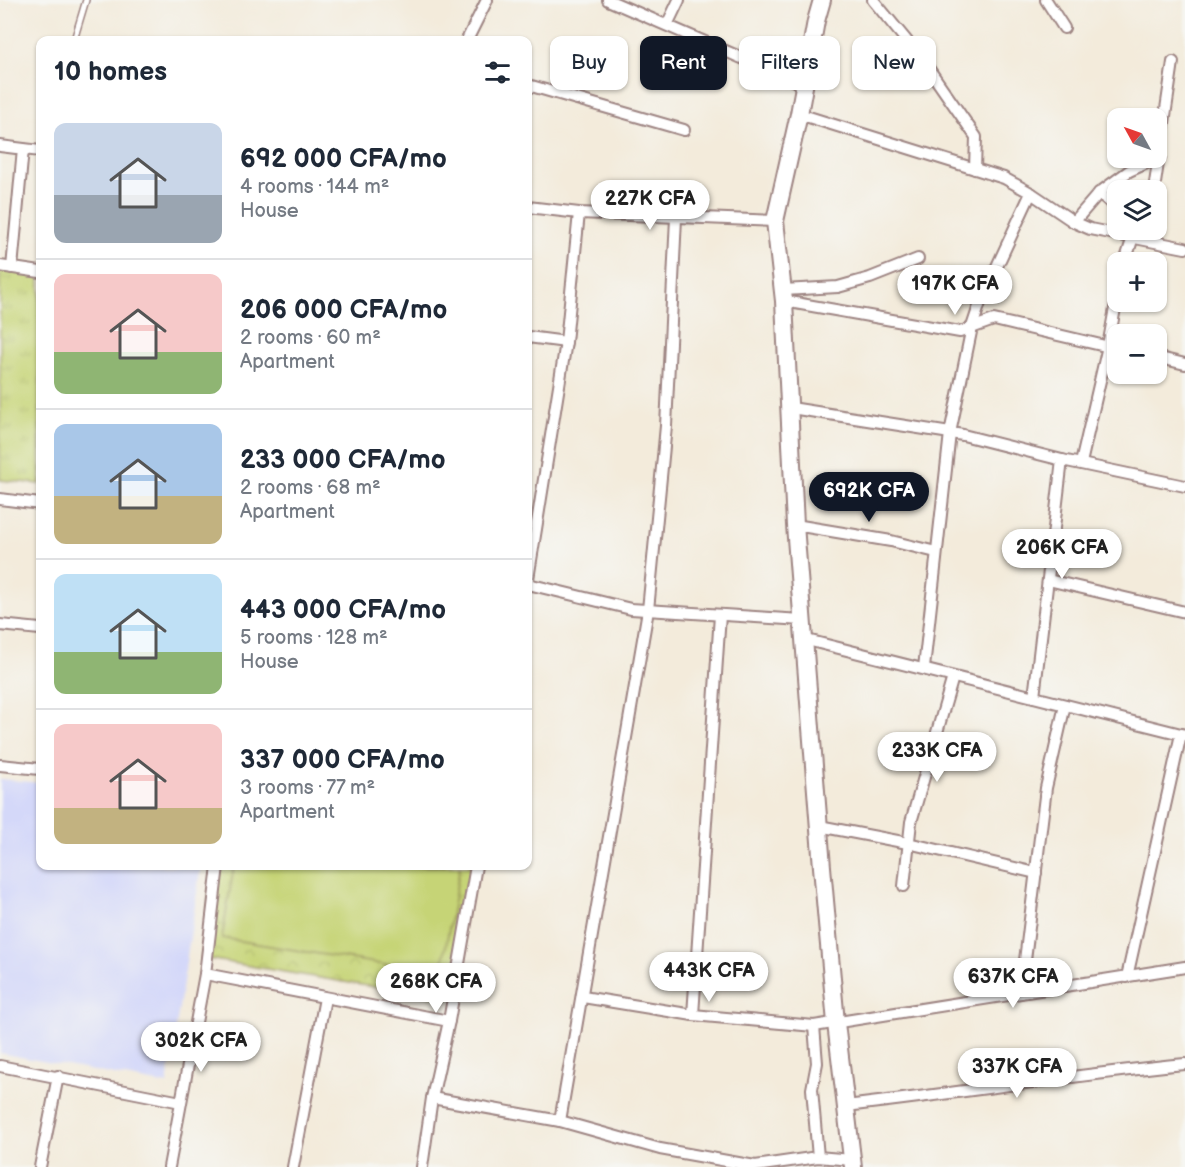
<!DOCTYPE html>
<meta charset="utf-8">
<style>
body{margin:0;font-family:"Balsamiq Sans",sans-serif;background:#f6f6f7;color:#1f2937;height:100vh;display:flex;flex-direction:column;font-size:22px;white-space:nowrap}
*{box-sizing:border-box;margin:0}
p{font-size:20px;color:#747a83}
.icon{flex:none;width:33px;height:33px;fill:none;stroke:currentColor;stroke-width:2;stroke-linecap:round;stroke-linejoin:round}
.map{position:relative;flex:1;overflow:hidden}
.panel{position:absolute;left:36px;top:36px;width:496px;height:834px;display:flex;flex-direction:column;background:#fff;border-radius:12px;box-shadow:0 2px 4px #0004}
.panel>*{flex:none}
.banner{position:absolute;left:550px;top:36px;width:544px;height:54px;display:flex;gap:12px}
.needle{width:39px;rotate:310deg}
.tools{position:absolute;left:1107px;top:108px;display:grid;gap:12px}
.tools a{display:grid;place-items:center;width:60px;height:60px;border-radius:12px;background:#fff;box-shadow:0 2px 4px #0004;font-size:30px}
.price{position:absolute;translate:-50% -51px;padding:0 14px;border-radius:21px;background:#fff;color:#222;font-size:20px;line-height:39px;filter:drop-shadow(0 2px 3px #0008)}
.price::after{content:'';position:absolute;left:50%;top:36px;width:18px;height:14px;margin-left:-9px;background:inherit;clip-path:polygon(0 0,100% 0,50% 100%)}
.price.active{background:#111827;color:#fff}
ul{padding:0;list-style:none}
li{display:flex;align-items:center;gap:18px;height:150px;padding:0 18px}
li+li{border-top:2px solid #e0e1e3}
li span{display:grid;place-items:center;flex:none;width:168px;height:120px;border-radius:12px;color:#555}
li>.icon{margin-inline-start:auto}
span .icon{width:72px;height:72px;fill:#fffc;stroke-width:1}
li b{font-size:26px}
h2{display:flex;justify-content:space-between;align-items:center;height:72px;padding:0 18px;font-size:26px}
.pill{padding:0 21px;border-radius:12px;background:#fff;box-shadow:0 2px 4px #0004;font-size:21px;line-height:54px}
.pill.active{background:#111827;color:#fff}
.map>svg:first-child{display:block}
.built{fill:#d4d8f9}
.grass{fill:url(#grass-tufts);stroke:#887a50;stroke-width:1.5}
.park{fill:url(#park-crowns);stroke:#887a50;stroke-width:1.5}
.garden{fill:#c6d476;stroke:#887a50;stroke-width:1.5}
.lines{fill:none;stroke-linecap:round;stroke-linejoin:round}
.lane-casing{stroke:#9e8583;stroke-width:8}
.street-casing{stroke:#9e8583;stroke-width:14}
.secondary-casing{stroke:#9e8583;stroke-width:20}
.lane{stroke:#fff;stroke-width:5}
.street{stroke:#fff;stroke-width:10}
.secondary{stroke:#fff;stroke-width:16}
</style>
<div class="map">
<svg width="1185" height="1167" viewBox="0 0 1185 1167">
<defs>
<pattern id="grass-tufts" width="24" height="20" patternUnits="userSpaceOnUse" patternTransform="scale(1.5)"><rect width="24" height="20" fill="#c6d476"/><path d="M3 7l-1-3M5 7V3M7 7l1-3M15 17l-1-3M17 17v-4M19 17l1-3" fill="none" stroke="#acb666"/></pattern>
<pattern id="park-crowns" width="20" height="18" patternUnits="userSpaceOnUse" patternTransform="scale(1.5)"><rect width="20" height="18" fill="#c6d476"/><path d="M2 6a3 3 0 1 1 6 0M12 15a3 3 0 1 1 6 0" fill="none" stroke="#acb666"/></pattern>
</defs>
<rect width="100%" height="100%" fill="#f6f6f2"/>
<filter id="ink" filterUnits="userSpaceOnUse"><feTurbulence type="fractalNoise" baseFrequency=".0167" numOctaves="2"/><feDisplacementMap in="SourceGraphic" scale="12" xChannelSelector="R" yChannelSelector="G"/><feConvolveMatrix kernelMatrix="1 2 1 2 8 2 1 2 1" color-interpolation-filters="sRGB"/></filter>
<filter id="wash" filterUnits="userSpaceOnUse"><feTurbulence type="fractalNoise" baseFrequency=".008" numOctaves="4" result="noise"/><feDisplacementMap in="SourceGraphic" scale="24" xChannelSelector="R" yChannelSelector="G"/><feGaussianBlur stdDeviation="1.35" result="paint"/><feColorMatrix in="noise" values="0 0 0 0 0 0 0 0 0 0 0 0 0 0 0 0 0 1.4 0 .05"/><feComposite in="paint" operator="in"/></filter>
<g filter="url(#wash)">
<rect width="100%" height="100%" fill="#f3ebdb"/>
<polygon class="built" points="0,779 40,783 40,866 201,866 167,1085 0,1053"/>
<polygon class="grass" points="0,268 40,274 40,484 0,480"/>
<polygon class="park" points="212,866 472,866 450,1000 202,958"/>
<polygon class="garden" points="234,866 460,866 441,974 222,938"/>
</g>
<g filter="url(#ink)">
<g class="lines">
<g class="lane-casing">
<polyline id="lane" points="74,40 86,0"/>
</g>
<g class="street-casing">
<g id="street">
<polyline points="608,0 804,85"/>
<polyline points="873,0 924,62 976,137 975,169"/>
<polyline points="1046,0 1064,28"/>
<polyline points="667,25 679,0"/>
<polyline points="467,40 487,0"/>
<polyline points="528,85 684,130"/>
<polyline points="799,114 1004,178 1031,193 1074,222 1090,229 1185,248"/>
<polyline points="0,146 40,151"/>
<polyline points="1154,190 1173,62"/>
<polyline points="1099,193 1118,209"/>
<polyline points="528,207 579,213 775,221"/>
<polyline points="1074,222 1099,193 1129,171 1160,157"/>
<polyline points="1125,262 1133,237"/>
<polyline points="0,266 40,272"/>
<polyline points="12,268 23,149"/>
<polyline points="783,290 838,287 870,278 918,259"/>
<polyline points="784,301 960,332 994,320 1118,349"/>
<polyline points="528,337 566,342"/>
<polyline points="1156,357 1185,364"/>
<polyline points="791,408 963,435 1062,460 1185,486"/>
<polyline points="1081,463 1108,346 1118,292"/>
<polyline points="0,499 40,504"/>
<polyline points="795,525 891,541 936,552"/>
<polyline points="528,579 566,342 579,213"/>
<polyline points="1048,580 1185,612"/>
<polyline points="528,584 631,609 802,620"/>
<polyline points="0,625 40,629"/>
<polyline points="803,639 1185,735"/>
<polyline points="924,668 950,433 972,327 980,303 1031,193"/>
<polyline points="1034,697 1062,460"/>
<polyline points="0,765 40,769"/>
<polyline points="819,826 908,843 1036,873"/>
<polyline points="904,886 911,822 953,677"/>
<polyline points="205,974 449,1021"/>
<polyline points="1127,977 1181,734"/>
<polyline points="1021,993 1046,788 1065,705"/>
<polyline points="583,997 693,1015 814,1026 1185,967"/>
<polyline points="693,1015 720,615"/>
<polyline points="814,1026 817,1063 812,1089 818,1157"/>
<polyline points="0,1066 181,1102"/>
<polyline points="432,1098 560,1121 660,1149 755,1166 818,1157 852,1160"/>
<path d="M846,1106C959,1093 1072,1075 1185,1064"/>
<polyline points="560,1121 648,610 666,426 676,218"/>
<polyline points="40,1167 58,1076"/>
<polyline points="169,1167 205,974 218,866"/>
<polyline points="293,1167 325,998"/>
<polyline points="422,1167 432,1098 449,1021 476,866"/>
</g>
</g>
<g class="secondary-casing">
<polyline id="secondary" points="822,0 816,21 799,114 775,221 784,301 795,525 822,867 836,1023 853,1167"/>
</g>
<use href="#lane" class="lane"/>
<use href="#street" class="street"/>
<use href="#secondary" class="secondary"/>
</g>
</g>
</svg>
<div class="tools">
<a><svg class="needle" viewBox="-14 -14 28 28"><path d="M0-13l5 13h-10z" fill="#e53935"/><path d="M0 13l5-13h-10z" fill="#747a83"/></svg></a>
<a><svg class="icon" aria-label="layers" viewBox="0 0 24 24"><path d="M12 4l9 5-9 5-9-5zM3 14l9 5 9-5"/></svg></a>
<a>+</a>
<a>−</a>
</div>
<b class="price" style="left:650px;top:231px">227K CFA</b>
<b class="price" style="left:955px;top:316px">197K CFA</b>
<b class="price active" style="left:869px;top:523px">692K CFA</b>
<b class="price" style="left:1062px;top:580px">206K CFA</b>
<b class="price" style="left:937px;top:783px">233K CFA</b>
<b class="price" style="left:709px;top:1003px">443K CFA</b>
<b class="price" style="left:1013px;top:1009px">637K CFA</b>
<b class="price" style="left:436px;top:1014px">268K CFA</b>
<b class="price" style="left:201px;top:1073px">302K CFA</b>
<b class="price" style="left:1017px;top:1099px">337K CFA</b>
<div class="banner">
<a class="pill">Buy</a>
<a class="pill active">Rent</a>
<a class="pill">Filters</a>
<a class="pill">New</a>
</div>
<section class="panel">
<h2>10 homes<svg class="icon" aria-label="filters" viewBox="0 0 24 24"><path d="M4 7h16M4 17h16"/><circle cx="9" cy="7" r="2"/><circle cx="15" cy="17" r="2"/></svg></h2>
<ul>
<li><span style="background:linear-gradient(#c9d6e8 60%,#9aa5b1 0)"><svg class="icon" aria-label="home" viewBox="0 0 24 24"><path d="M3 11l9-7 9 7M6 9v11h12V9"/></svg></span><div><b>692 000 CFA/mo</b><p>4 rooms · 144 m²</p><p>House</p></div></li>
<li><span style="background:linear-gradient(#f6c9c9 65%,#8fb573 0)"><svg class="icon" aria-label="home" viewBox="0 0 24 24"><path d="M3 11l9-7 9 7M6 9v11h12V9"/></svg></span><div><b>206 000 CFA/mo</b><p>2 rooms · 60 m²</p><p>Apartment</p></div></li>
<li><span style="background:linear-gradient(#a9c7e8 60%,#c2b280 0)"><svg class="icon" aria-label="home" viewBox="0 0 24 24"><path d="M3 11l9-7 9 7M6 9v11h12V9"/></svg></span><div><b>233 000 CFA/mo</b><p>2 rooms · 68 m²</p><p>Apartment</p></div></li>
<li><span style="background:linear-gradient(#bfe0f5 65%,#8fb573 0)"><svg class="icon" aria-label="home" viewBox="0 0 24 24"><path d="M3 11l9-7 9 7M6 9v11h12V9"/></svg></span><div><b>443 000 CFA/mo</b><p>5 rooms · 128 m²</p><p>House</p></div></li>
<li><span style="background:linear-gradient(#f6c9c9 70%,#c2b280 0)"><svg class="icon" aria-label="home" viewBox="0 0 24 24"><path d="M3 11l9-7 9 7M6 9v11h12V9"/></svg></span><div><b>337 000 CFA/mo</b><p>3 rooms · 77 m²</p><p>Apartment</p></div></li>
</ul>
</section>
</div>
